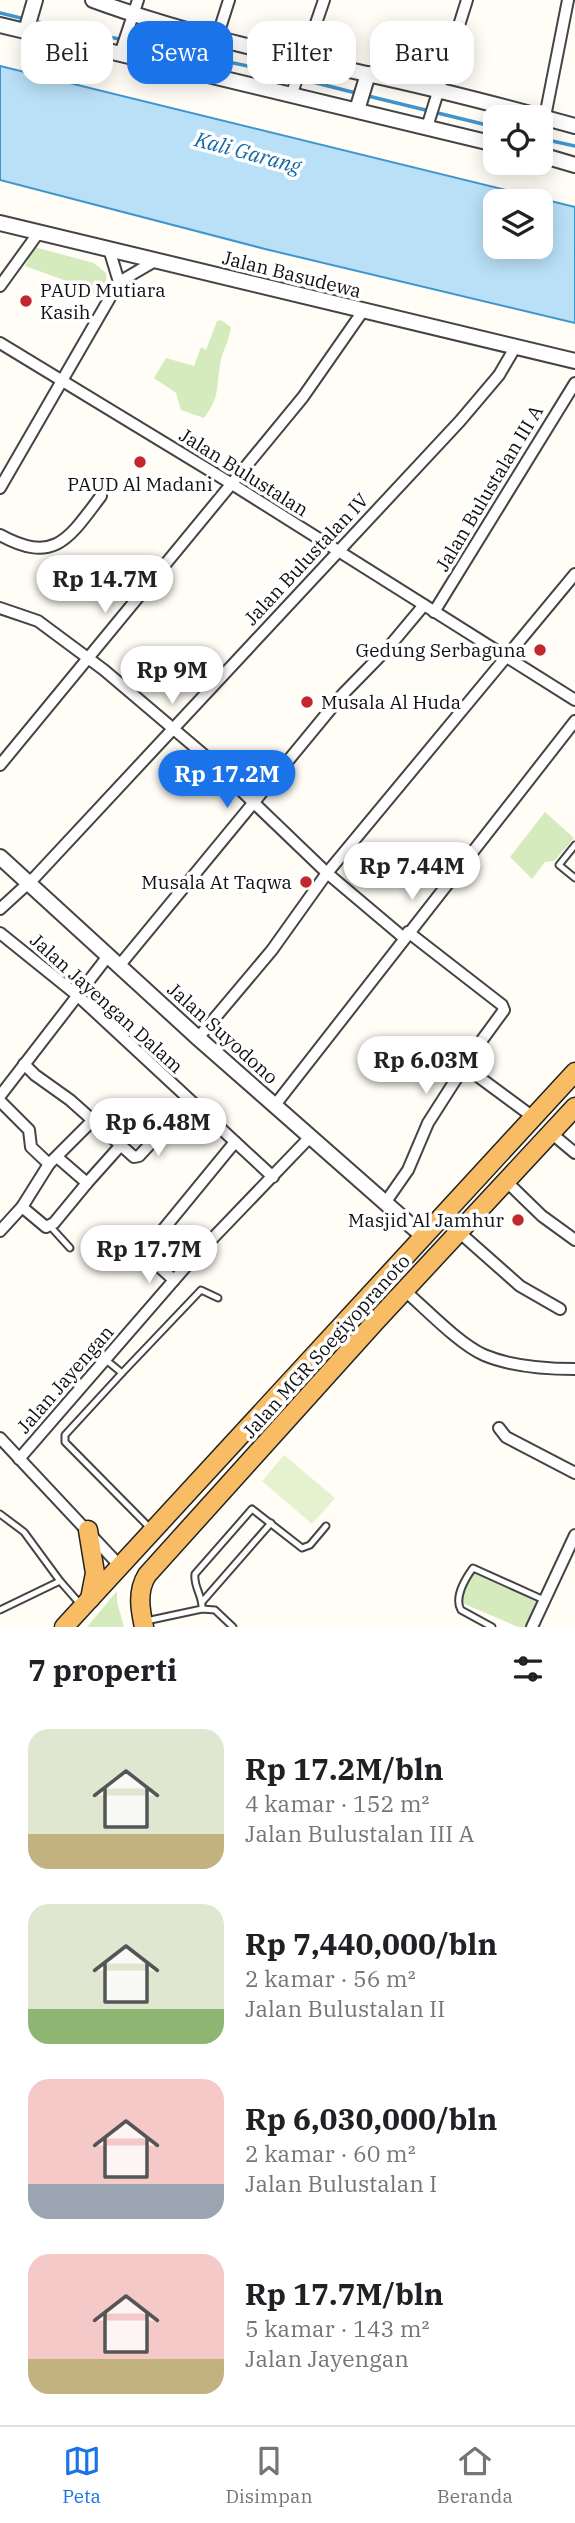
<!DOCTYPE html>
<html lang="id">
<meta charset="utf-8">
<style>
body{margin:0;font-family:"IBM Plex Serif",serif;background:#f2f2f2;color:#202124;height:100vh;display:flex;flex-direction:column;font-size:26px;white-space:nowrap}
*{box-sizing:border-box;margin:0}
p{font-size:23px;color:#757577}
.icon{flex:none;width:38px;height:38px;fill:none;stroke:currentColor;stroke-width:2;stroke-linecap:round;stroke-linejoin:round}
.map{position:relative;height:1627px;overflow:hidden}
.panel{display:flex;flex-direction:column;background:#fff;flex:1}
.panel>*{flex:none}
.top-card{position:absolute;left:21px;top:21px;width:534px;height:63px;display:flex;gap:14px}
.fabs{position:absolute;left:483px;top:105px;display:grid;gap:14px}
.fabs a{display:grid;place-items:center;width:70px;height:70px;border-radius:14px;background:#fff;box-shadow:0 4px 18px #0003;font-size:35px}
.price{position:absolute;translate:-50% -60px;padding:0 16px;border-radius:24px;background:#fff;color:#222;font-size:23px;line-height:46px;filter:drop-shadow(0 2px 4px #0008)}
.price::after{content:'';position:absolute;left:50%;top:42px;width:21px;height:16px;margin-left:-10px;background:inherit;clip-path:polygon(0 0,100% 0,50% 100%)}
.price.current{background:#1a73e8;color:#fff}
ul{padding:0;list-style:none}
li{display:flex;align-items:center;gap:21px;height:175px;padding:0 28px}
li span{display:grid;place-items:center;flex:none;width:196px;height:140px;border-radius:21px;color:#555}
li>.icon{margin-inline-start:auto}
span .icon{width:84px;height:84px;fill:#fffc;stroke-width:1}
li b{font-size:30px}
h2{display:flex;justify-content:space-between;align-items:center;height:84px;padding:0 28px;font-size:30px}
.tag{padding:0 24px;border-radius:21px;background:#fff;box-shadow:0 4px 18px #0003;font-size:24px;line-height:63px}
.tag.current{background:#1a73e8;color:#fff}
.menu{display:flex;justify-content:space-around;align-items:center;height:98px;border-top:2px solid #e0e0e0;background:#fff;font-size:19px;color:#757577}
.menu a{display:grid;justify-items:center;gap:4px}
.menu .current{color:#1a73e8}
.map>svg:first-child{display:block}
.green{fill:#d5ebbd}
.pitch{fill:#e6f2cf}
.water{fill:#b9e0f7;stroke:#3f96cf;stroke-width:2;fill-rule:evenodd}
.lines{fill:none;stroke-linecap:round;stroke-linejoin:round}
.stream{stroke:#3f96cf;stroke-width:3.5}
.service-casing{stroke:#444;stroke-width:9}
.minor-casing{stroke:#444;stroke-width:14}
.tertiary-casing{stroke:#444;stroke-width:18}
.trunk-casing{stroke:#222;stroke-width:21}
.service{stroke:#fff;stroke-width:5}
.minor{stroke:#fff;stroke-width:10}
.tertiary{stroke:#fff;stroke-width:14}
.trunk{stroke:#f7bc64;stroke-width:18}
.poi-dot{fill:#c4262e;stroke:#fff;stroke-width:2.5}
.labels{text-anchor:middle;stroke-width:7;stroke-linejoin:round;paint-order:stroke}
.street-label{font-size:19px;fill:#111;stroke:#fff}
.poi-label{font-size:19px;fill:#111;stroke:#fff;text-anchor:end}
.water-label{font-size:21px;font-style:italic;fill:#1768a6;stroke:#fff}
</style>
<div class="map">
<svg width="575" height="1627" viewBox="0 0 575 1627">
<rect width="100%" height="100%" fill="#fffdf5"/>
<g class="green">
<polygon points="34,247 94,263 106,273 107,287 100,297 72,283 25,266"/>
<path d="M221,320L231,327C229,341 222,352 220,365C216,390 220,396 204,418L181,410L176,393L154,378L166,358L194,366L201,347L206,350L217,321Z"/>
<polygon points="545,812 574,838 554,861 545,862 532,879 510,857"/>
<polygon points="473,1571 544,1602 533,1627 518,1627 460,1602"/>
<polygon points="117,1591 117,1602 124,1627 87,1627"/>
</g>
<polygon class="pitch" points="284,1455 335,1498 312,1524 262,1481"/>
<path class="water" d="M0,66L575,207V323L265,249L0,180ZM495,201H541V247H495Z"/>
<g class="lines">
<g class="stream">
<polyline points="0,13 25,19"/>
<polyline points="33,21 257,68 356,93"/>
<polyline points="364,95 495,127"/>
<polyline points="543,139 575,146"/>
</g>
<g class="service-casing">
<g id="service">
<polyline points="575,845 559,865 575,878"/>
<polyline points="50,1226 70,1248"/>
<polyline points="106,1360 122,1373 65,1435 65,1442 151,1529"/>
<polyline points="122,1373 201,1290 218,1298"/>
<polyline points="0,1514 24,1532 60,1581 81,1605"/>
<polyline points="202,1602 271,1523"/>
<path d="M202,1609C203,1596 193,1586 195,1574L252,1509L302,1548L310,1545L326,1526"/>
<polyline points="0,1610 60,1581"/>
<polyline points="146,1621 202,1609 215,1610 233,1627"/>
<path d="M492,1627L461,1610C454,1598 465,1579 473,1568L544,1600"/>
</g>
</g>
<g class="minor-casing">
<g id="minor">
<polyline points="120,54 138,0"/>
<polyline points="205,75 229,0"/>
<polyline points="291,96 324,0"/>
<polyline points="427,127 467,0"/>
<polyline points="541,137 568,0"/>
<polyline points="109,249 119,282"/>
<polyline points="0,286 39,232"/>
<polyline points="0,343 232,484 575,700"/>
<polyline points="0,488 119,282 155,261"/>
<path d="M0,535C55,565 69,538 101,496"/>
<polyline points="0,608 38,621 104,670 203,754 327,873 404,938"/>
<polyline points="434,612 575,383"/>
<polyline points="0,765 303,397 363,311"/>
<polyline points="0,909 35,877 460,421 499,375 516,346"/>
<polyline points="0,933 77,995 273,1177"/>
<polyline points="119,966 343,694 388,648 424,605"/>
<polyline points="198,1038 272,950 327,873 575,574"/>
<polyline points="24,1064 35,1075 70,1100 134,1157 139,1156 190,1101"/>
<polyline points="464,1066 533,1117"/>
<polyline points="0,1096 108,956"/>
<polyline points="0,1101 29,1130 31,1147 49,1164"/>
<polyline points="275,1105 575,721"/>
<polyline points="551,1133 575,1153"/>
<polyline points="57,1157 87,1183"/>
<polyline points="506,1181 542,1216 575,1240"/>
<polyline points="385,1203 408,1170 428,1123 474,1051 504,1010 502,1005 408,932"/>
<polyline points="22,1207 46,1227 54,1223 87,1183 121,1145"/>
<polyline points="0,1231 22,1207 49,1164 93,1120"/>
<polyline points="459,1232 520,1286 560,1309"/>
<polyline points="174,1280 144,1253 235,1142"/>
<path d="M404,1290C426,1309 459,1344 484,1355C510,1366 547,1369 575,1369"/>
<polyline points="499,1428 506,1437 575,1473"/>
<polyline points="0,1438 120,1566"/>
<polyline points="19,1459 188,1264 310,1137"/>
<polyline points="532,1627 575,1535"/>
</g>
</g>
<g class="tertiary-casing">
<g id="tertiary">
<path d="M93,0C183,33 274,53 367,74C437,89 506,107 575,126"/>
<polyline points="0,25 495,144"/>
<polyline points="26,31 35,0"/>
<polyline points="357,110 368,74"/>
<polyline points="541,155 575,165"/>
<polyline points="0,223 575,361"/>
<polyline points="0,857 198,1038 423,1236"/>
</g>
</g>
<g class="trunk-casing">
<g id="trunk">
<polyline points="88,1530 95,1573 90,1599"/>
<polyline points="64,1627 575,1072"/>
<path d="M144,1627C140,1609 137,1591 147,1575L376,1321L575,1107"/>
</g>
</g>
<use href="#service" class="service"/>
<use href="#minor" class="minor"/>
<use href="#tertiary" class="tertiary"/>
<use href="#trunk" class="trunk"/>
</g>
<g class="poi-dot">
<circle cx="26" cy="301" r="7"/>
<circle cx="140" cy="462" r="7"/>
<circle cx="540" cy="650" r="7"/>
<circle cx="307" cy="702" r="7"/>
<circle cx="306" cy="882" r="7"/>
<circle cx="518" cy="1220" r="7"/>
</g>
<g class="labels">
<g class="street-label">
<text transform="translate(292 274) rotate(14)" y="7">Jalan Basudewa</text>
<text transform="translate(244 472) rotate(32)" y="7">Jalan Bulustalan</text>
<text transform="translate(489 488) rotate(-59)" y="7">Jalan Bulustalan III A</text>
<text transform="translate(306 559) rotate(-47)" y="7">Jalan Bulustalan IV</text>
<text transform="translate(107 1003) rotate(42)" y="7">Jalan Jayengan Dalam</text>
<text transform="translate(223 1033) rotate(42)" y="7">Jalan Suyodono</text>
<text transform="translate(326 1346) rotate(-48)" y="7">Jalan MGR Soegiyopranoto</text>
<text transform="translate(65 1379) rotate(-49)" y="7">Jalan Jayengan</text>
</g>
<g class="poi-label">
<text x="40" y="297" text-anchor="start">PAUD Mutiara<tspan x="40" dy="22">Kasih</tspan></text>
<text x="140" y="491" text-anchor="middle">PAUD Al Madani</text>
<text x="526" y="657">Gedung Serbaguna</text>
<text x="321" y="709" text-anchor="start">Musala Al Huda</text>
<text x="292" y="889">Musala At Taqwa</text>
<text x="504" y="1227">Masjid Al Jamhur</text>
</g>
<g class="water-label">
<text transform="translate(248 153) rotate(15)" y="7">Kali Garang</text>
</g>
</g>
</svg>
<div class="fabs">
<a><svg class="icon" aria-label="locate" viewBox="0 0 24 24"><circle cx="12" cy="12" r="6"/><path d="M12 2v4M12 18v4M2 12h4M18 12h4"/></svg></a>
<a><svg class="icon" aria-label="layers" viewBox="0 0 24 24"><path d="M12 4l9 5-9 5-9-5zM3 14l9 5 9-5"/></svg></a>
</div>
<b class="price" style="left:105px;top:615px">Rp 14.7M</b>
<b class="price" style="left:172px;top:706px">Rp 9M</b>
<b class="price current" style="left:227px;top:810px">Rp 17.2M</b>
<b class="price" style="left:412px;top:902px">Rp 7.44M</b>
<b class="price" style="left:426px;top:1096px">Rp 6.03M</b>
<b class="price" style="left:158px;top:1158px">Rp 6.48M</b>
<b class="price" style="left:149px;top:1285px">Rp 17.7M</b>
<div class="top-card">
<a class="tag">Beli</a>
<a class="tag current">Sewa</a>
<a class="tag">Filter</a>
<a class="tag">Baru</a>
</div>
</div>
<section class="panel">
<h2>7 properti<svg class="icon" aria-label="filters" viewBox="0 0 24 24"><path d="M4 7h16M4 17h16"/><circle cx="9" cy="7" r="2"/><circle cx="15" cy="17" r="2"/></svg></h2>
<ul>
<li><span style="background:linear-gradient(#dfe7d0 75%,#c2b280 0)"><svg class="icon" aria-label="home" viewBox="0 0 24 24"><path d="M3 11l9-7 9 7M6 9v11h12V9"/></svg></span><div><b>Rp 17.2M/bln</b><p>4 kamar · 152 m²</p><p>Jalan Bulustalan III A</p></div></li>
<li><span style="background:linear-gradient(#dfe7d0 75%,#8fb573 0)"><svg class="icon" aria-label="home" viewBox="0 0 24 24"><path d="M3 11l9-7 9 7M6 9v11h12V9"/></svg></span><div><b>Rp 7,440,000/bln</b><p>2 kamar · 56 m²</p><p>Jalan Bulustalan II</p></div></li>
<li><span style="background:linear-gradient(#f6c9c9 75%,#9aa5b1 0)"><svg class="icon" aria-label="home" viewBox="0 0 24 24"><path d="M3 11l9-7 9 7M6 9v11h12V9"/></svg></span><div><b>Rp 6,030,000/bln</b><p>2 kamar · 60 m²</p><p>Jalan Bulustalan I</p></div></li>
<li><span style="background:linear-gradient(#f6c9c9 75%,#c2b280 0)"><svg class="icon" aria-label="home" viewBox="0 0 24 24"><path d="M3 11l9-7 9 7M6 9v11h12V9"/></svg></span><div><b>Rp 17.7M/bln</b><p>5 kamar · 143 m²</p><p>Jalan Jayengan</p></div></li>
</ul>
</section>
<nav class="menu">
<a class="current"><svg class="icon" aria-label="map" viewBox="0 0 24 24"><path d="M3 6l6-2 6 2 6-2v14l-6 2-6-2-6 2zM9 4v14M15 6v14"/></svg>Peta</a>
<a><svg class="icon" aria-label="saved" viewBox="0 0 24 24"><path d="M7 4h10v16l-5-4-5 4z"/></svg>Disimpan</a>
<a><svg class="icon" aria-label="home" viewBox="0 0 24 24"><path d="M3 11l9-7 9 7M6 9v11h12V9"/></svg>Beranda</a>
</nav>
